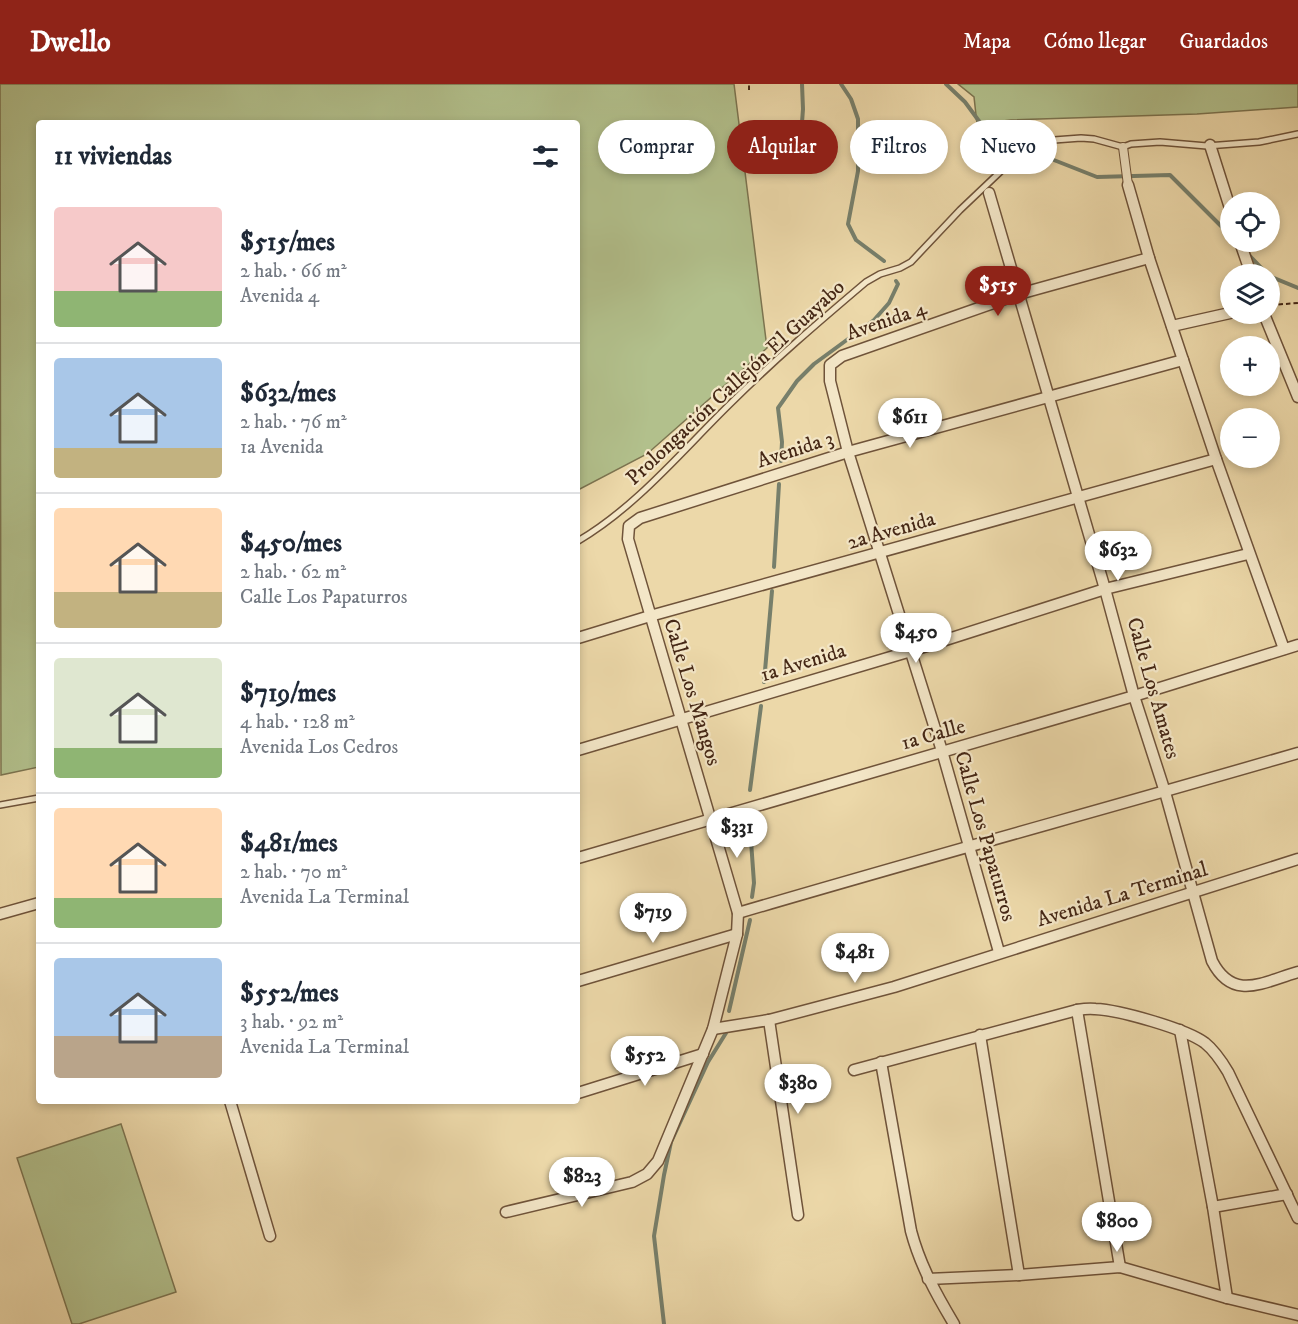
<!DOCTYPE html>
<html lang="es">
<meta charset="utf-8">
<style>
body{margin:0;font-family:"IM FELL DW Pica",serif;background:#f2f2f3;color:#1f2937;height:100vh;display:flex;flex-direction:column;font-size:22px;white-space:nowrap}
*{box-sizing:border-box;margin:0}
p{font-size:20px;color:#747a83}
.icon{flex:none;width:33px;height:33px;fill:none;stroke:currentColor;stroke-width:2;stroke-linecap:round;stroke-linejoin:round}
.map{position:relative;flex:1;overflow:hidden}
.side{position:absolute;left:36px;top:36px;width:544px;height:984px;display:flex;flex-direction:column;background:#fff;border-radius:6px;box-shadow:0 3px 9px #0003}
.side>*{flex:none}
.guide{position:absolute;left:598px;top:36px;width:570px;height:54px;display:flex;gap:12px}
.tools{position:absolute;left:1220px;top:108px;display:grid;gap:12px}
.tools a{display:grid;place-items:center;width:60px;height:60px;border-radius:50%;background:#fff;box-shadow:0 3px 9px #0003;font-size:30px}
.price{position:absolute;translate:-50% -51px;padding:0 14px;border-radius:21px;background:#fff;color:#222;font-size:20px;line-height:39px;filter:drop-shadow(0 2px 3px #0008)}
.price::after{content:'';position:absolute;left:50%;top:36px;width:18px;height:14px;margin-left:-9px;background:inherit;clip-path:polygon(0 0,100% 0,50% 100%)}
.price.selected{background:#8f2418;color:#fff}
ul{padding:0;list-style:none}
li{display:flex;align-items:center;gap:18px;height:150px;padding:0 18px}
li+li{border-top:2px solid #e0e1e3}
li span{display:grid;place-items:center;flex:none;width:168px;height:120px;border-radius:6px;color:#555}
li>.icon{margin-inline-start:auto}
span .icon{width:72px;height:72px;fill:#fffc;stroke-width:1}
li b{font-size:26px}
h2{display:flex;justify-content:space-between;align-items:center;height:72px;padding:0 18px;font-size:26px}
.tag{padding:0 21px;border-radius:27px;background:#fff;box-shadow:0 3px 9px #0003;font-size:21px;line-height:54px}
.tag.selected{background:#8f2418;color:#fff}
header{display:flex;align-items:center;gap:36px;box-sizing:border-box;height:84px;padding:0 30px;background:#8f2418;color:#fff}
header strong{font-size:28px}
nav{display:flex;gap:33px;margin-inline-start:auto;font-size:21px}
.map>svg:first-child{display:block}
.green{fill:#b2c08c;stroke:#7c7450;stroke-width:1.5}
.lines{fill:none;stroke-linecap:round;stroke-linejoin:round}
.stream{stroke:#777f6b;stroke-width:4}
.service-casing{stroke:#6f533a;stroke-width:8}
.pedestrian-casing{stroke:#6f533a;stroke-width:10}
.minor-casing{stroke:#6f533a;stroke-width:13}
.path{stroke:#452715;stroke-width:2;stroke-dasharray:4.5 3;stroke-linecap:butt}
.service{stroke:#f3e6c7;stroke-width:5}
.pedestrian{stroke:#f3e6c7;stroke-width:8}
.minor{stroke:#f3e6c7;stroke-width:10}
.labels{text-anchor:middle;stroke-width:4.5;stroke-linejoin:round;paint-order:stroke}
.street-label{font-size:21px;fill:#452715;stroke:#f3e6c7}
</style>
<header>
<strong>Dwello</strong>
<nav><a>Mapa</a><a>Cómo llegar</a><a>Guardados</a></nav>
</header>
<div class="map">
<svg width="1298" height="1240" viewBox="0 0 1298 1240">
<rect width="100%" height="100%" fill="#ecd8a9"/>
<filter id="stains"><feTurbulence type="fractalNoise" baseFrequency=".00333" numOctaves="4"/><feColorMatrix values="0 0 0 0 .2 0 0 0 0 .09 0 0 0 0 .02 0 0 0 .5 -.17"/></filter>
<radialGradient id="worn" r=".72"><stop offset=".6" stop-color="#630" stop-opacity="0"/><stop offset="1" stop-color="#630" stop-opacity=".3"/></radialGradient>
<g class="green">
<polygon points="0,0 734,0 767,264 647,370 578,406 578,39 39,39 39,683 1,691"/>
<polygon points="958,0 1298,0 1298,23 1197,30 1011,36 977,40 974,13"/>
<polygon points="121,1040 176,1208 79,1240 72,1240 17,1074"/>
</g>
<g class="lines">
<g class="stream">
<polyline points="841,0 851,15 858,35 858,87 848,140 856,156 884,177"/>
<polyline points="946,0 965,18 987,48 1008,57"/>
<polyline points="1031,67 1097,93 1170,91 1230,151"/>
<polyline points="799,79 803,25 802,0"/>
<polyline points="1247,169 1267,190"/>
<polyline points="1269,192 1298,204"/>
<polyline points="781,377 782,358 778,324 797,297 814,280 874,236 889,219 898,200 896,197"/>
<polyline points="774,483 779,400"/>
<polyline points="764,598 772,507"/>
<polyline points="750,706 761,622"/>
<polyline points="749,729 754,799 752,813"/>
<polyline points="729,927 750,836"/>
<polyline points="664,1240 654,1152 664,1091 671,1058 708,978 726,949"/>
</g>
<g class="service-casing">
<g id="service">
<path d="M578,457C636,423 682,367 730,320C773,277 820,237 866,198L880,190L900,184L911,178L960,126L1000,88L1018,64L1027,58L1081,54L1094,55L1123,63L1131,60L1160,58L1207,62L1259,58L1298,50"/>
<polyline points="0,721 39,714"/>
</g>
</g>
<g class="pedestrian-casing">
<polyline id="pedestrian" points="1123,63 1128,101"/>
</g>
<g class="minor-casing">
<g id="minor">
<polyline points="1210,61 1230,124"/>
<polyline points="1128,101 1149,174 1216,375 1284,565"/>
<path d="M989,109L1105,505L1134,612L1165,708L1212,877C1233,918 1263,898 1298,888"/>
<polyline points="1240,158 1251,190"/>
<polyline points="1264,230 1298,313"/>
<polyline points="1172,242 1230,229"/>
<polyline points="578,554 650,532 1216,375"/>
<polyline points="578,666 911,567 1105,505 1248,470"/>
<polyline points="578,774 1134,612 1298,561"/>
<path d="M738,829C924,774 1112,723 1298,669"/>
<polyline points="0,830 39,819"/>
<polyline points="999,868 942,667 848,368 830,297 830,281 842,272 1019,210 1149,174"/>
<polyline points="578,897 737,850"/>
<polyline points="1077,926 1120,1183"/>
<polyline points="769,936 798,1131"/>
<polyline points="713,945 769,936 894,903 1298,775"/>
<polyline points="1180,946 1213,1123 1227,1214"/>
<polyline points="980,951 1019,1191"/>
<path d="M881,978L911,1147C920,1181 936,1210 954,1240"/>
<path d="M854,986L1077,926C1083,925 1089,924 1095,925C1120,926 1186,945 1205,959C1215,967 1222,978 1228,988L1298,1134"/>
<polyline points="578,1009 703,970"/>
<polyline points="230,1017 270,1152"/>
<polyline points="1213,1123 1287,1110"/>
<polyline points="506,1128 632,1098 647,1090 658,1077 713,945 737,850 738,829 628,455 629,442 640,434 848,368 1183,276"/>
<polyline points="928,1195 1019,1191 1120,1183 1227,1214 1298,1231"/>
</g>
</g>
<g class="path">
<polyline points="749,6 749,0"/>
<polyline points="1271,221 1298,219"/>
</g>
<use href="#service" class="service"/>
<use href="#pedestrian" class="pedestrian"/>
<use href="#minor" class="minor"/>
</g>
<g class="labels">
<g class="street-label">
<text transform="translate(886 236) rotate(-19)" y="7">Avenida 4</text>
<text transform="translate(735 298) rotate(-43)" y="7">Prolongación Callejón El Guayabo</text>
<text transform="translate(795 365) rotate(-18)" y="7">Avenida 3</text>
<text transform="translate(891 446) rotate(-16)" y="7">2a Avenida</text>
<text transform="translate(803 578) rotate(-17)" y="7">1a Avenida</text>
<text transform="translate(1154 604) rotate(74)" y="7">Calle Los Amates</text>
<text transform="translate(693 608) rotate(73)" y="7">Calle Los Mangos</text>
<text transform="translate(933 650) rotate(-16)" y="7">1a Calle</text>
<text transform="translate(986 752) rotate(74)" y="7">Calle Los Papaturros</text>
<text transform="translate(1122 810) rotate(-17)" y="7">Avenida La Terminal</text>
</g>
</g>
<rect width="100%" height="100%" filter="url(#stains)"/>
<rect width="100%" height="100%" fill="url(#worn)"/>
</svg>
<div class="tools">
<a><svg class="icon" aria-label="locate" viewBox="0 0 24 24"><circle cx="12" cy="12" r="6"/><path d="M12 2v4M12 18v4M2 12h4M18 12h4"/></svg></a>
<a><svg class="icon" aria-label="layers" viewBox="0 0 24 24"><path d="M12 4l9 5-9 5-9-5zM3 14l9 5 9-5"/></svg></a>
<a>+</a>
<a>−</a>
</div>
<b class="price selected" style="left:998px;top:233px">$515</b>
<b class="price" style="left:910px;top:365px">$611</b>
<b class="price" style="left:1118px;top:498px">$632</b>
<b class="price" style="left:916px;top:580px">$450</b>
<b class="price" style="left:737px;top:775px">$331</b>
<b class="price" style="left:653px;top:860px">$719</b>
<b class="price" style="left:855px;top:900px">$481</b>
<b class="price" style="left:645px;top:1003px">$552</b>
<b class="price" style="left:798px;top:1031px">$380</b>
<b class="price" style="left:582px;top:1124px">$823</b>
<b class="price" style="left:1117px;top:1169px">$800</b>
<div class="guide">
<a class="tag">Comprar</a>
<a class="tag selected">Alquilar</a>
<a class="tag">Filtros</a>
<a class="tag">Nuevo</a>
</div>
<section class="side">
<h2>11 viviendas<svg class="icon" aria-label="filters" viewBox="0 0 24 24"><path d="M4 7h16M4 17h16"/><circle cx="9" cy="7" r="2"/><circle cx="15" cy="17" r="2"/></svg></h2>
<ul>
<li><span style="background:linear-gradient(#f6c9c9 70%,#8fb573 0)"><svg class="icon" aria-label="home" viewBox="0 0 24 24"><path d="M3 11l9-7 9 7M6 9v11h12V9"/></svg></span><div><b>$515/mes</b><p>2 hab. · 66 m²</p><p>Avenida 4</p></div></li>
<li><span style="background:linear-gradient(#a9c7e8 75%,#c2b280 0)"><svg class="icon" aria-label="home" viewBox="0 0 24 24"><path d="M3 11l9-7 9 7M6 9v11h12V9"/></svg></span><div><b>$632/mes</b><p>2 hab. · 76 m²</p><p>1a Avenida</p></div></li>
<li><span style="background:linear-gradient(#ffd9b3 70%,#c2b280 0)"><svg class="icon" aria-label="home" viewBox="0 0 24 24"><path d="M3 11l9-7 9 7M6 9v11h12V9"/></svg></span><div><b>$450/mes</b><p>2 hab. · 62 m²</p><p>Calle Los Papaturros</p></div></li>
<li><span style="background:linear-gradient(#dfe7d0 75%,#8fb573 0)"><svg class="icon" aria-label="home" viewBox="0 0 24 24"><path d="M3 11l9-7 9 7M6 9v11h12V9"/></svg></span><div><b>$719/mes</b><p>4 hab. · 128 m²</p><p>Avenida Los Cedros</p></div></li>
<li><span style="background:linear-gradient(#ffd9b3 75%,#8fb573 0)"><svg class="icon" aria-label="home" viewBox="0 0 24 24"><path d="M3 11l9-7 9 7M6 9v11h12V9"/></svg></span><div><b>$481/mes</b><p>2 hab. · 70 m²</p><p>Avenida La Terminal</p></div></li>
<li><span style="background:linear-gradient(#a9c7e8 65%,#b9a48a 0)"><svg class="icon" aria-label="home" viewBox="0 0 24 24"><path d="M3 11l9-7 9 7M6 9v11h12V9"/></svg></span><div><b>$552/mes</b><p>3 hab. · 92 m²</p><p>Avenida La Terminal</p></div></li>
</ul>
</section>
</div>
